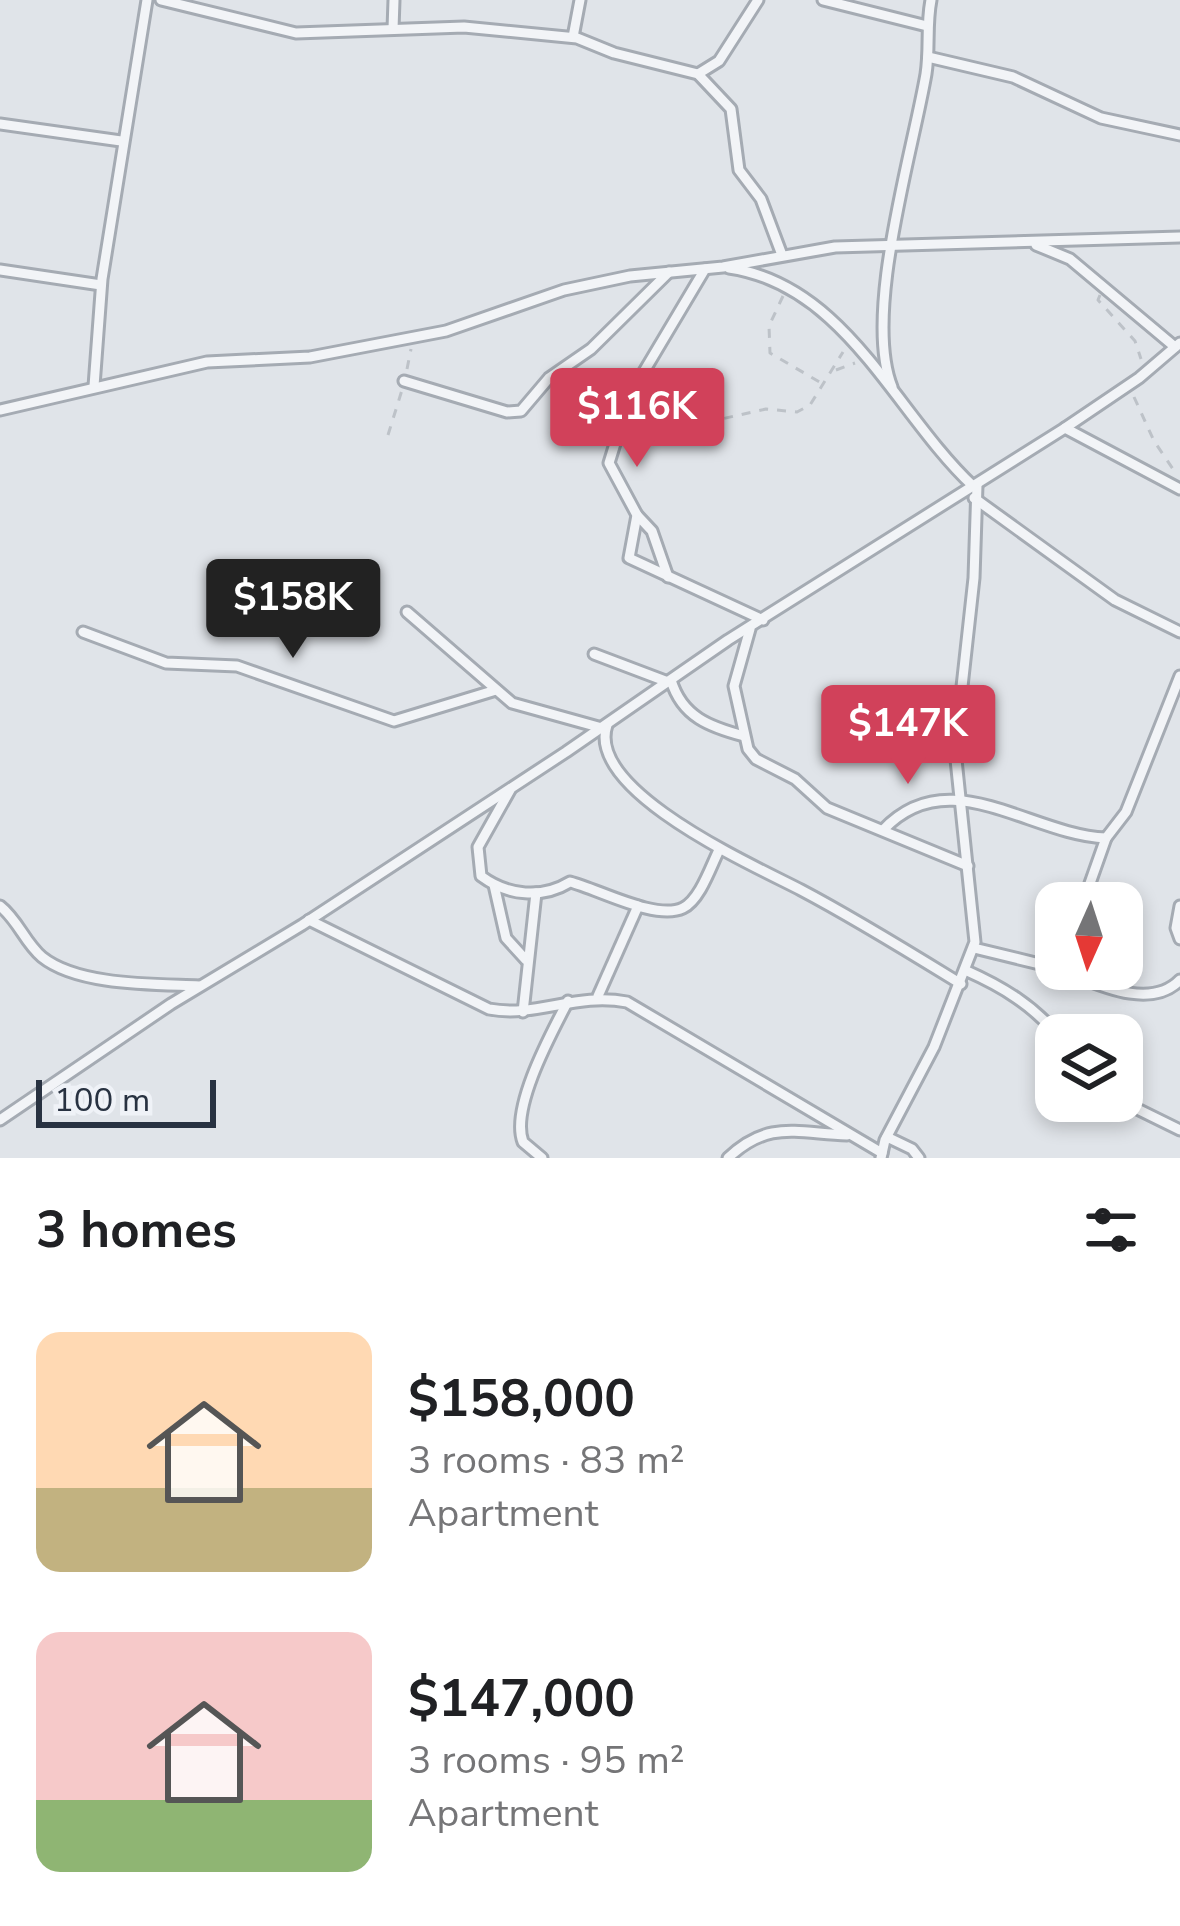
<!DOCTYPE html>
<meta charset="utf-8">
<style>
body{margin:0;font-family:"Nunito Sans",sans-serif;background:#f6f6f6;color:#202124;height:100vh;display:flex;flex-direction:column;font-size:45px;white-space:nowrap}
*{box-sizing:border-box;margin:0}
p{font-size:39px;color:#757577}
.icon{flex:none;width:66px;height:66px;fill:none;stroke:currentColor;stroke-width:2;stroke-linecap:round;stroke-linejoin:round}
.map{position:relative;height:1158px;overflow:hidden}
.side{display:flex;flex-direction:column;background:#fff;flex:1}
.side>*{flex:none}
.needle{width:78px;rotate:183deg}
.fabs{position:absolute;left:1035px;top:882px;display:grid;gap:24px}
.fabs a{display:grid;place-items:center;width:108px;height:108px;border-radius:24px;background:#fff;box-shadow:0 6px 18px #0003;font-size:60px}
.scale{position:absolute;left:36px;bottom:30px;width:180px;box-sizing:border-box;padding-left:12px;border:6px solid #283241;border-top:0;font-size:33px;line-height:42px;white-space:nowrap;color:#283241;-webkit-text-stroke:9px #eff2f7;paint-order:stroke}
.price{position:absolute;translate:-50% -102px;padding:0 27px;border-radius:12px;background:#d1415a;color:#fff;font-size:39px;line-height:78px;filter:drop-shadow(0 3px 6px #0008)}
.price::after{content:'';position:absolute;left:50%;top:72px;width:36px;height:27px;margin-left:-18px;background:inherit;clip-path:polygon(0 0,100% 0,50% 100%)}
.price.current{background:#222;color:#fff}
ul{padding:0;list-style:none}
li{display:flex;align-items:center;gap:36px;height:300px;padding:0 36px}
li span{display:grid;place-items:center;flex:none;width:336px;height:240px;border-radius:24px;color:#555}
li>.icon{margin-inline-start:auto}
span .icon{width:144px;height:144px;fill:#fffc;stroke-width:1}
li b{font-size:51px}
h2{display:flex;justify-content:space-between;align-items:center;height:144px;padding:0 36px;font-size:51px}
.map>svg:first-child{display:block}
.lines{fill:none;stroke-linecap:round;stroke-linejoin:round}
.minor-casing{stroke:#a5abb3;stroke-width:15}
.path{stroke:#bdc2c8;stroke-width:3;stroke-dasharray:9 9;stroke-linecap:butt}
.minor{stroke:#f2f4f7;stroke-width:9}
</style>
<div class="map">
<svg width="1180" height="1158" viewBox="0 0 1180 1158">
<rect width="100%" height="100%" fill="#e0e4e9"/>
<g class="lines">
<g class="minor-casing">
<g id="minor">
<polyline points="161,0 296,33 464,27 577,38 614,53 698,74 731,109 739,170 761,199 782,255"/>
<polyline points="823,0 927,26"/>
<polyline points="393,29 394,0"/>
<polyline points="573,37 580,0"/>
<polyline points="928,57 1013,77 1101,118 1180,135"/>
<polyline points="698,74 719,61 758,0"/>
<polyline points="0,124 121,141"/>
<polyline points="1036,245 1070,259 1175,347"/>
<path d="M729,268C846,285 895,413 973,486"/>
<polyline points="705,269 630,395 609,463 637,515 629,558 763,620"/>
<polyline points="0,270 101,285"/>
<polyline points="404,381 507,412 521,411 549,378 591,349 669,272"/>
<polyline points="94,386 102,279 147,0"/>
<path d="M892,387C863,314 912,155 926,74C930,49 926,25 931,0"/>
<polyline points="0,410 207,362 310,357 446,331 564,290 630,276 723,267 835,247 1180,237"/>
<polyline points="1065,428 1180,489"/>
<polyline points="974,498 1115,600 1180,632"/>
<polyline points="637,515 652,531 668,577"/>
<polyline points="407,612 512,703 602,728"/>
<polyline points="750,629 734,686 748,749 756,759 795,779 827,808 968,866"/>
<polyline points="83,632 166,663 237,666 394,721 496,690"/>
<polyline points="594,654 668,682"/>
<path d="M671,680C682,717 710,727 744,736"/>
<path d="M607,725C585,791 755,866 801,890C856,919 909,952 961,984"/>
<path d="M510,790L478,847L481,876C508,896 542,899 570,882C598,889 656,921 683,908C700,900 711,866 719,850"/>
<path d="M883,830C949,760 1030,835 1106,838L1126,812L1180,676"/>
<polyline points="494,885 506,938 526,960"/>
<polyline points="1083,903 1106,838"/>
<path d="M0,906C18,920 25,943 42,957C78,986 155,984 199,986"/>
<polyline points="1180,906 1176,928 1180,939"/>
<path d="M309,920L489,1009C537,1018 576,992 627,1002L882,1153"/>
<polyline points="974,948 1056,968"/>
<path d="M1058,969C1093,982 1149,1012 1180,980"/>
<path d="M967,971C1003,987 1032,1005 1058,1035"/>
<polyline points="598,996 638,906"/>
<polyline points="523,1012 536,893"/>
<polyline points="1121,1101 1180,1130"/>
<polyline points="0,1120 171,1004 302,925 566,752 728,640 1065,428 1139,378 1180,343"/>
<polyline points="887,1137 912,1149 919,1158"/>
<path d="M542,1158L523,1142C510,1108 552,1032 568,1001"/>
<path d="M728,1158C768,1120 796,1133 847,1135"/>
<polyline points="881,1158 885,1140 934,1047 975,942 955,750 974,578 977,485"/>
</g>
</g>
<g class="path">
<polyline points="1100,295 1098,300 1135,341 1141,359"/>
<polyline points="783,296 769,326 770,353 823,384"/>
<polyline points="407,369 411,349"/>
<polyline points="836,370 855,363"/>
<polyline points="1134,397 1154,441 1175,472"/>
<polyline points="635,424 690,426 766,409 797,412 810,405 843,352"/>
<polyline points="388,435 402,390"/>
</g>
<use href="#minor" class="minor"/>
</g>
</svg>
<div class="fabs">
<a><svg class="needle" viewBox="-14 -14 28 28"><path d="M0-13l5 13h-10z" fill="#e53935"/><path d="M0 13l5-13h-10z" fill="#757577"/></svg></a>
<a><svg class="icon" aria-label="layers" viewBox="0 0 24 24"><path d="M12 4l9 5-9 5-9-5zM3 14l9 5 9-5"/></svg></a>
</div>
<div class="scale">100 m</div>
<b class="price" style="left:637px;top:470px">$116K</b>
<b class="price current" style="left:293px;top:661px">$158K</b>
<b class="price" style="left:908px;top:787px">$147K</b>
</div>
<section class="side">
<h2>3 homes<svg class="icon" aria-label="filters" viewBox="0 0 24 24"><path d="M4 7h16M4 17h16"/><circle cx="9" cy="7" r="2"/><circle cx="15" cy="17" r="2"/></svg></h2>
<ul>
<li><span style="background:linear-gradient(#ffd9b3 65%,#c2b280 0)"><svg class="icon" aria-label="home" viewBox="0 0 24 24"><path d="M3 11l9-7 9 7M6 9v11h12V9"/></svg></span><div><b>$158,000</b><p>3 rooms · 83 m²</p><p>Apartment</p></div></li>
<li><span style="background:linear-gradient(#f6c9c9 70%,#8fb573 0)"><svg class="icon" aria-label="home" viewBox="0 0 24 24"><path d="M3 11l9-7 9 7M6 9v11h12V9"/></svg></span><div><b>$147,000</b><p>3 rooms · 95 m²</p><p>Apartment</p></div></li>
</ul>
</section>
